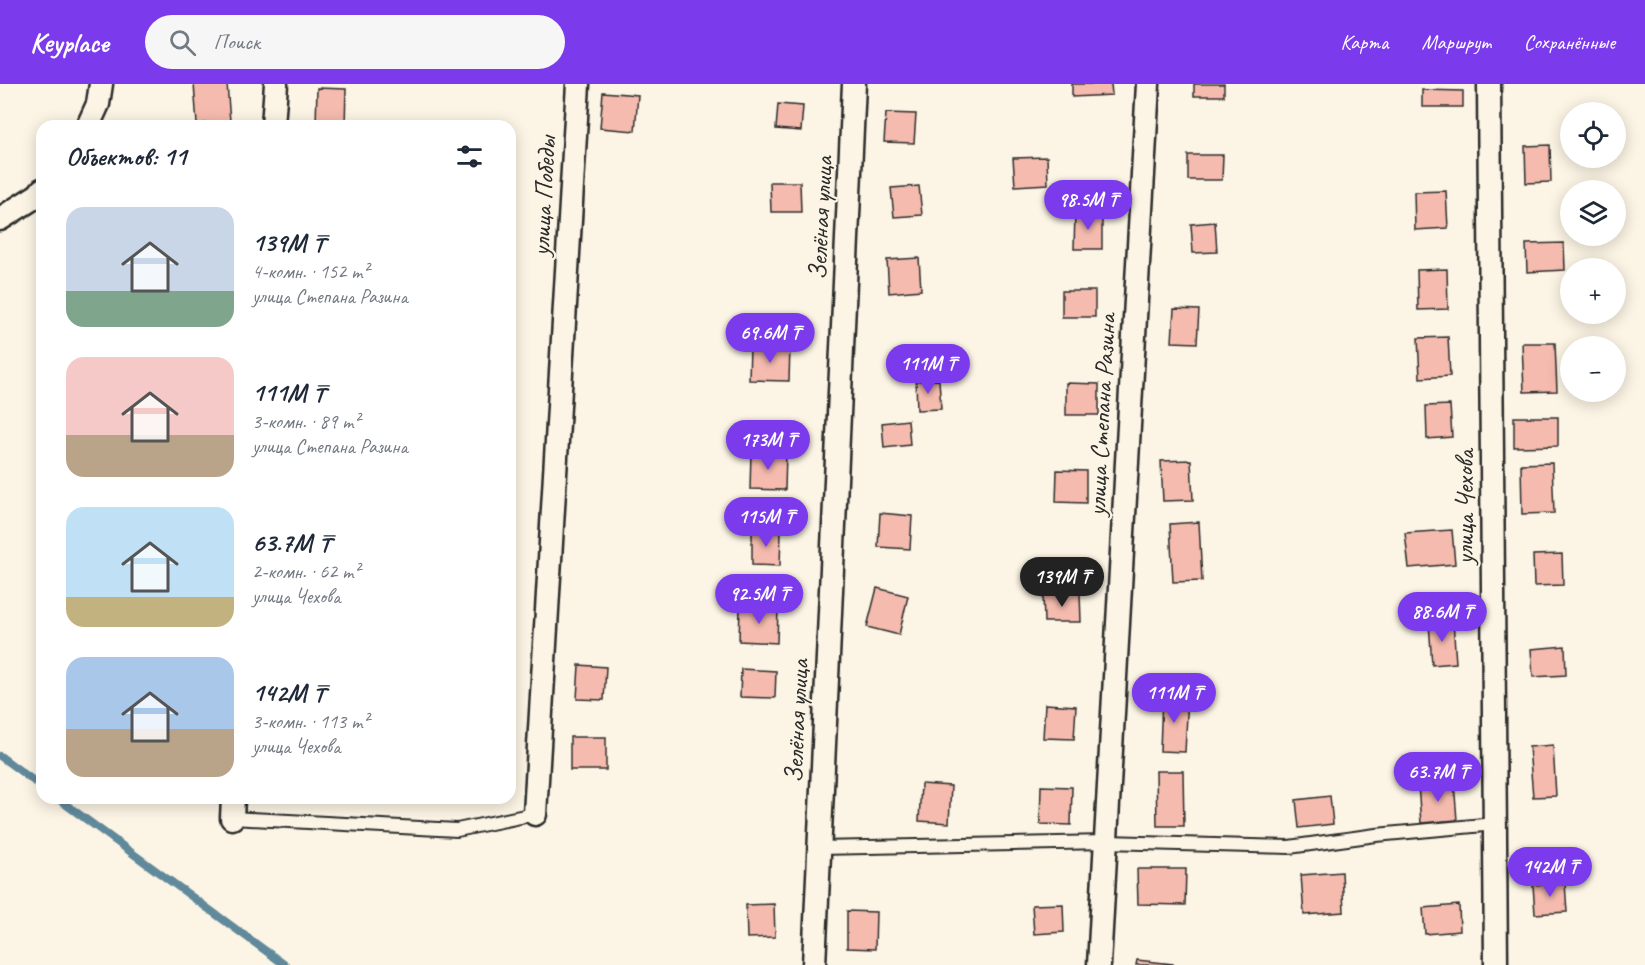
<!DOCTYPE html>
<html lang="ru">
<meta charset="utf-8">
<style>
body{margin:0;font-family:Caveat,sans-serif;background:#f6f6f7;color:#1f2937;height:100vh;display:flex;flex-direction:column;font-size:22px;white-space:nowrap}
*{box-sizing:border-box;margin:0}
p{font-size:20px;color:#747a83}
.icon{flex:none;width:33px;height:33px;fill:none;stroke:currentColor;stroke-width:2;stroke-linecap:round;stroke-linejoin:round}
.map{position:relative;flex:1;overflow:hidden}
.panel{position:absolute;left:36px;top:36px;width:480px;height:684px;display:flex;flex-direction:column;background:#fff;border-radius:18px;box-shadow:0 3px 15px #0003}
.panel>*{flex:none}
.fabs{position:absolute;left:1560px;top:18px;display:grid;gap:12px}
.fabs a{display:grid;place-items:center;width:66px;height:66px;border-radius:50%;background:#fff;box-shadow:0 3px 15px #0003;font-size:30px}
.price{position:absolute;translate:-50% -51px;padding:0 14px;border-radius:21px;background:#7c3aed;color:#fff;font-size:20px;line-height:39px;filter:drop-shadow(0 2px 3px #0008)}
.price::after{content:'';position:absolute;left:50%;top:36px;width:18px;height:14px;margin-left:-9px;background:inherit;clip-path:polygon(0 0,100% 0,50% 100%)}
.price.selected{background:#222;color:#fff}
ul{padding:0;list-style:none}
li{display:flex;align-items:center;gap:18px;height:150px;padding:0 30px}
li span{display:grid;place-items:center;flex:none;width:168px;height:120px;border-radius:18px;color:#555}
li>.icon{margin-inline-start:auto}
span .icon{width:72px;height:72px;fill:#fffc;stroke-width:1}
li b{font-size:26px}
h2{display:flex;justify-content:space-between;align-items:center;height:72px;padding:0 30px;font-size:26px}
header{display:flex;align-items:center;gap:36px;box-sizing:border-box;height:84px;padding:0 30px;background:#7c3aed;color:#fff}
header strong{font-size:28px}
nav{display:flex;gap:33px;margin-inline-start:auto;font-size:21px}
.search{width:420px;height:54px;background:#f6f6f7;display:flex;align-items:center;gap:15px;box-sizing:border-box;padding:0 21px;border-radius:33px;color:#747a83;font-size:22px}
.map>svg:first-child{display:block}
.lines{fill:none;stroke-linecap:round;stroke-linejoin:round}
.stream{stroke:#60899b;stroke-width:8}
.building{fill:#f5bbae;stroke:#2b2b2b;stroke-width:1.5}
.service-casing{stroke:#2b2b2b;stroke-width:16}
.minor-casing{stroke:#2b2b2b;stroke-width:27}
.service{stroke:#fcf5e5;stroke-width:12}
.minor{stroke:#fcf5e5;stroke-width:22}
.labels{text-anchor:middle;stroke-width:4.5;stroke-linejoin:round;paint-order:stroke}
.street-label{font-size:26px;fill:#2b2b2b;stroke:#fcf5e5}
</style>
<header>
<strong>Keyplace</strong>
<div class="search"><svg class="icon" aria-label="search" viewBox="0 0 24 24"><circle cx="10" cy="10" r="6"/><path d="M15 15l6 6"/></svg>Поиск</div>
<nav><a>Карта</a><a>Маршрут</a><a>Сохранённые</a></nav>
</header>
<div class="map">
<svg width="1645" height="881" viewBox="0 0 1645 881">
<rect width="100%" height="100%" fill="#fcf5e5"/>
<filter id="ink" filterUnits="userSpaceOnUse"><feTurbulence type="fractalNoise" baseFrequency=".0167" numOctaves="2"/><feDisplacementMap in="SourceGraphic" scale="12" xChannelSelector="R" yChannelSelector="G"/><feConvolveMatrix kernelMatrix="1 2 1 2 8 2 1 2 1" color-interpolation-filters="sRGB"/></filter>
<g filter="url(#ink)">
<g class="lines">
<g class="stream">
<polyline points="0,672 42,703"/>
<polyline points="57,714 285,881"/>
</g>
</g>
<g class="building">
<polygon points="194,0 227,0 230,37 197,40"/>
<polygon points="1072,0 1111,0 1112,11 1072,13"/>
<rect x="1194" y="0" width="30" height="12"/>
<polygon points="317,4 346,5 345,42 316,40"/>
<polygon points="1422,6 1463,7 1463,23 1422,23"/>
<polygon points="603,8 638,11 635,47 600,44"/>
<polygon points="778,20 803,22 801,47 776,45"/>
<polygon points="886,29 916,30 914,59 884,58"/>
<polygon points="1550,61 1551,98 1526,99 1525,62"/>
<polygon points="1188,71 1223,71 1222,96 1188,96"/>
<polygon points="1047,73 1048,100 1015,102 1013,74"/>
<polygon points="770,98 800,98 801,128 771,128"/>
<polygon points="919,102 922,131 894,133 891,104"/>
<polygon points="1446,107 1448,144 1415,146 1414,108"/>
<polygon points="1075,129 1102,130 1102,165 1074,165"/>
<polygon points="1215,138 1217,168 1193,169 1191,140"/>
<polygon points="1564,159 1565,186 1527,188 1526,160"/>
<polygon points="919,174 921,206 889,209 887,176"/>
<polygon points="1447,185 1448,225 1418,226 1417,186"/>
<rect x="1062" y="207" width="33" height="26"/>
<polygon points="1174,225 1199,226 1197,259 1172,258"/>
<polygon points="1448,253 1450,292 1420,294 1418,254"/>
<polygon points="1522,259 1555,259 1557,307 1524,308"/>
<polygon points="750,262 790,263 789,297 749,296"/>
<polygon points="939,296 941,325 917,326 916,297"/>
<polygon points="1066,299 1099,300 1099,331 1066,331"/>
<polygon points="1450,321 1452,353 1427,355 1426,322"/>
<polygon points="1514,333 1558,333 1558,362 1514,363"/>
<polygon points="908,336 910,361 884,364 882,339"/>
<polygon points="751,368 786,369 785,406 750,405"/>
<polygon points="1191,376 1193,416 1163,417 1161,377"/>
<polygon points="1552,379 1554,429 1522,430 1521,380"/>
<polygon points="1057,386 1086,387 1086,419 1056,418"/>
<polygon points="880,429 912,432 910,465 878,463"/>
<polygon points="1199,438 1202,497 1173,498 1170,440"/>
<polygon points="1452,446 1455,480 1409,484 1405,449"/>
<polygon points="752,447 781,448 780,482 752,481"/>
<polygon points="1562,470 1563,501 1534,502 1533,471"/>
<polygon points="877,504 908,512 899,551 867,543"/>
<polygon points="1080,509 1081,538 1044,538 1043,510"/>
<polygon points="740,523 778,524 777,559 739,557"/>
<polygon points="1453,537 1456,579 1432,581 1429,539"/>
<polygon points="1565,562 1566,591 1533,593 1531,565"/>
<polygon points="579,581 606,583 604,616 577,615"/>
<polygon points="741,585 776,587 775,614 740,613"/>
<polygon points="1162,612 1188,613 1185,668 1160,667"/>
<polygon points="1045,620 1076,622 1074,655 1043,654"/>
<rect x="570" y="653" width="36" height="33"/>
<polygon points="1553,661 1556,712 1533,713 1529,663"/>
<polygon points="1156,687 1183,687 1184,742 1157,742"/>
<polygon points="1454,698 1457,736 1421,739 1418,701"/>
<polygon points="921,700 951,702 949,739 919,737"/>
<polygon points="1041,702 1072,703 1071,741 1040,740"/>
<polygon points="1330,712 1333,740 1299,744 1296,716"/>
<polygon points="1137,785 1186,785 1185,821 1138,820"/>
<polygon points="1342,788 1344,828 1304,831 1301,791"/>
<polygon points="1565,799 1567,828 1535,830 1533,801"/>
<polygon points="774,820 775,853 747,854 746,821"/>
<polygon points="1063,820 1064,848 1034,850 1032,821"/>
<polygon points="1459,821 1460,847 1425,850 1423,824"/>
<polygon points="847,827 876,828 875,865 847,864"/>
<polygon points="1137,876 1173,880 1173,881 1136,881"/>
</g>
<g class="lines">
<g class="service-casing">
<g id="service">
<polyline points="232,734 457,746 535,730"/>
<polyline points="819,764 1106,758 1289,763 1376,751 1495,740"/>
</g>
</g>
<g class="minor-casing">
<g id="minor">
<polyline points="1489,0 1496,881"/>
<polyline points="88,42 98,20 101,0"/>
<polyline points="273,42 276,0"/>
<polyline points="0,135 38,111 42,106"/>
<polyline points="535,730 578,0"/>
<polyline points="232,734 233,714"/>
<polyline points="814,881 854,0"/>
<polyline points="1099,881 1148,0"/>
</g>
</g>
<use href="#service" class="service"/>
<use href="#minor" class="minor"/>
</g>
</g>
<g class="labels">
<g class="street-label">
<text transform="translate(543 112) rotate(-87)" y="9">улица Победы</text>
<text transform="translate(820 134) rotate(-87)" y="9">Зелёная улица</text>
<text transform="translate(1101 331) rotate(-87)" y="9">улица Степана Разина</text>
<text transform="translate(1464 423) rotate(-90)" y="9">улица Чехова</text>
<text transform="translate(796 637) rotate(-87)" y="9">Зелёная улица</text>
</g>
</g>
</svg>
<div class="fabs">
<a><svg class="icon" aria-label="locate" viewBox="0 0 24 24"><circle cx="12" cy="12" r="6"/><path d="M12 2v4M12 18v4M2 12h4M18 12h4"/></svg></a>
<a><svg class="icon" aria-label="layers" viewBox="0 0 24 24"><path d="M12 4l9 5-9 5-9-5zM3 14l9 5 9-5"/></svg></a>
<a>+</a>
<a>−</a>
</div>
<b class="price" style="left:1088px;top:147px">98.5M ₸</b>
<b class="price" style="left:770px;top:280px">69.6M ₸</b>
<b class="price" style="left:928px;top:311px">111M ₸</b>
<b class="price" style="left:768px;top:387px">173M ₸</b>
<b class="price" style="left:766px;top:464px">115M ₸</b>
<b class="price selected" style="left:1062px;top:524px">139M ₸</b>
<b class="price" style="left:759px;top:541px">92.5M ₸</b>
<b class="price" style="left:1442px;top:559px">88.6M ₸</b>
<b class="price" style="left:1174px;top:640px">111M ₸</b>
<b class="price" style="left:1438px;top:719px">63.7M ₸</b>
<b class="price" style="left:1550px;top:814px">142M ₸</b>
<section class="panel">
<h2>Объектов: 11<svg class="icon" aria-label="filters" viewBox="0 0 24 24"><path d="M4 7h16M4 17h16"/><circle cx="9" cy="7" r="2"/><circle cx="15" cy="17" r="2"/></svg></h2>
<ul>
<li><span style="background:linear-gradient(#c9d6e8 70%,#7fa58c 0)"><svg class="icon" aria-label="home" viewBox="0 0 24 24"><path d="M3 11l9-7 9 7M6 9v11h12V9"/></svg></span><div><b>139M ₸</b><p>4-комн. · 152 m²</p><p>улица Степана Разина</p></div></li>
<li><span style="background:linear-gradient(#f6c9c9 65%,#b9a48a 0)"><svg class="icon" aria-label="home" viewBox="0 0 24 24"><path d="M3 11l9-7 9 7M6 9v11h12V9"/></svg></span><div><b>111M ₸</b><p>3-комн. · 89 m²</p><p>улица Степана Разина</p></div></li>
<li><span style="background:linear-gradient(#bfe0f5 75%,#c2b280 0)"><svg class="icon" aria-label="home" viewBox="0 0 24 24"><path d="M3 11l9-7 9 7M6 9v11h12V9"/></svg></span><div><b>63.7M ₸</b><p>2-комн. · 62 m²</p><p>улица Чехова</p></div></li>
<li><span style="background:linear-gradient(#a9c7e8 60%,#b9a48a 0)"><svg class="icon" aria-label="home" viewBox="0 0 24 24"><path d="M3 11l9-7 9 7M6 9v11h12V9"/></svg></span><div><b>142M ₸</b><p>3-комн. · 113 m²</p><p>улица Чехова</p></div></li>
</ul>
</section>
</div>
